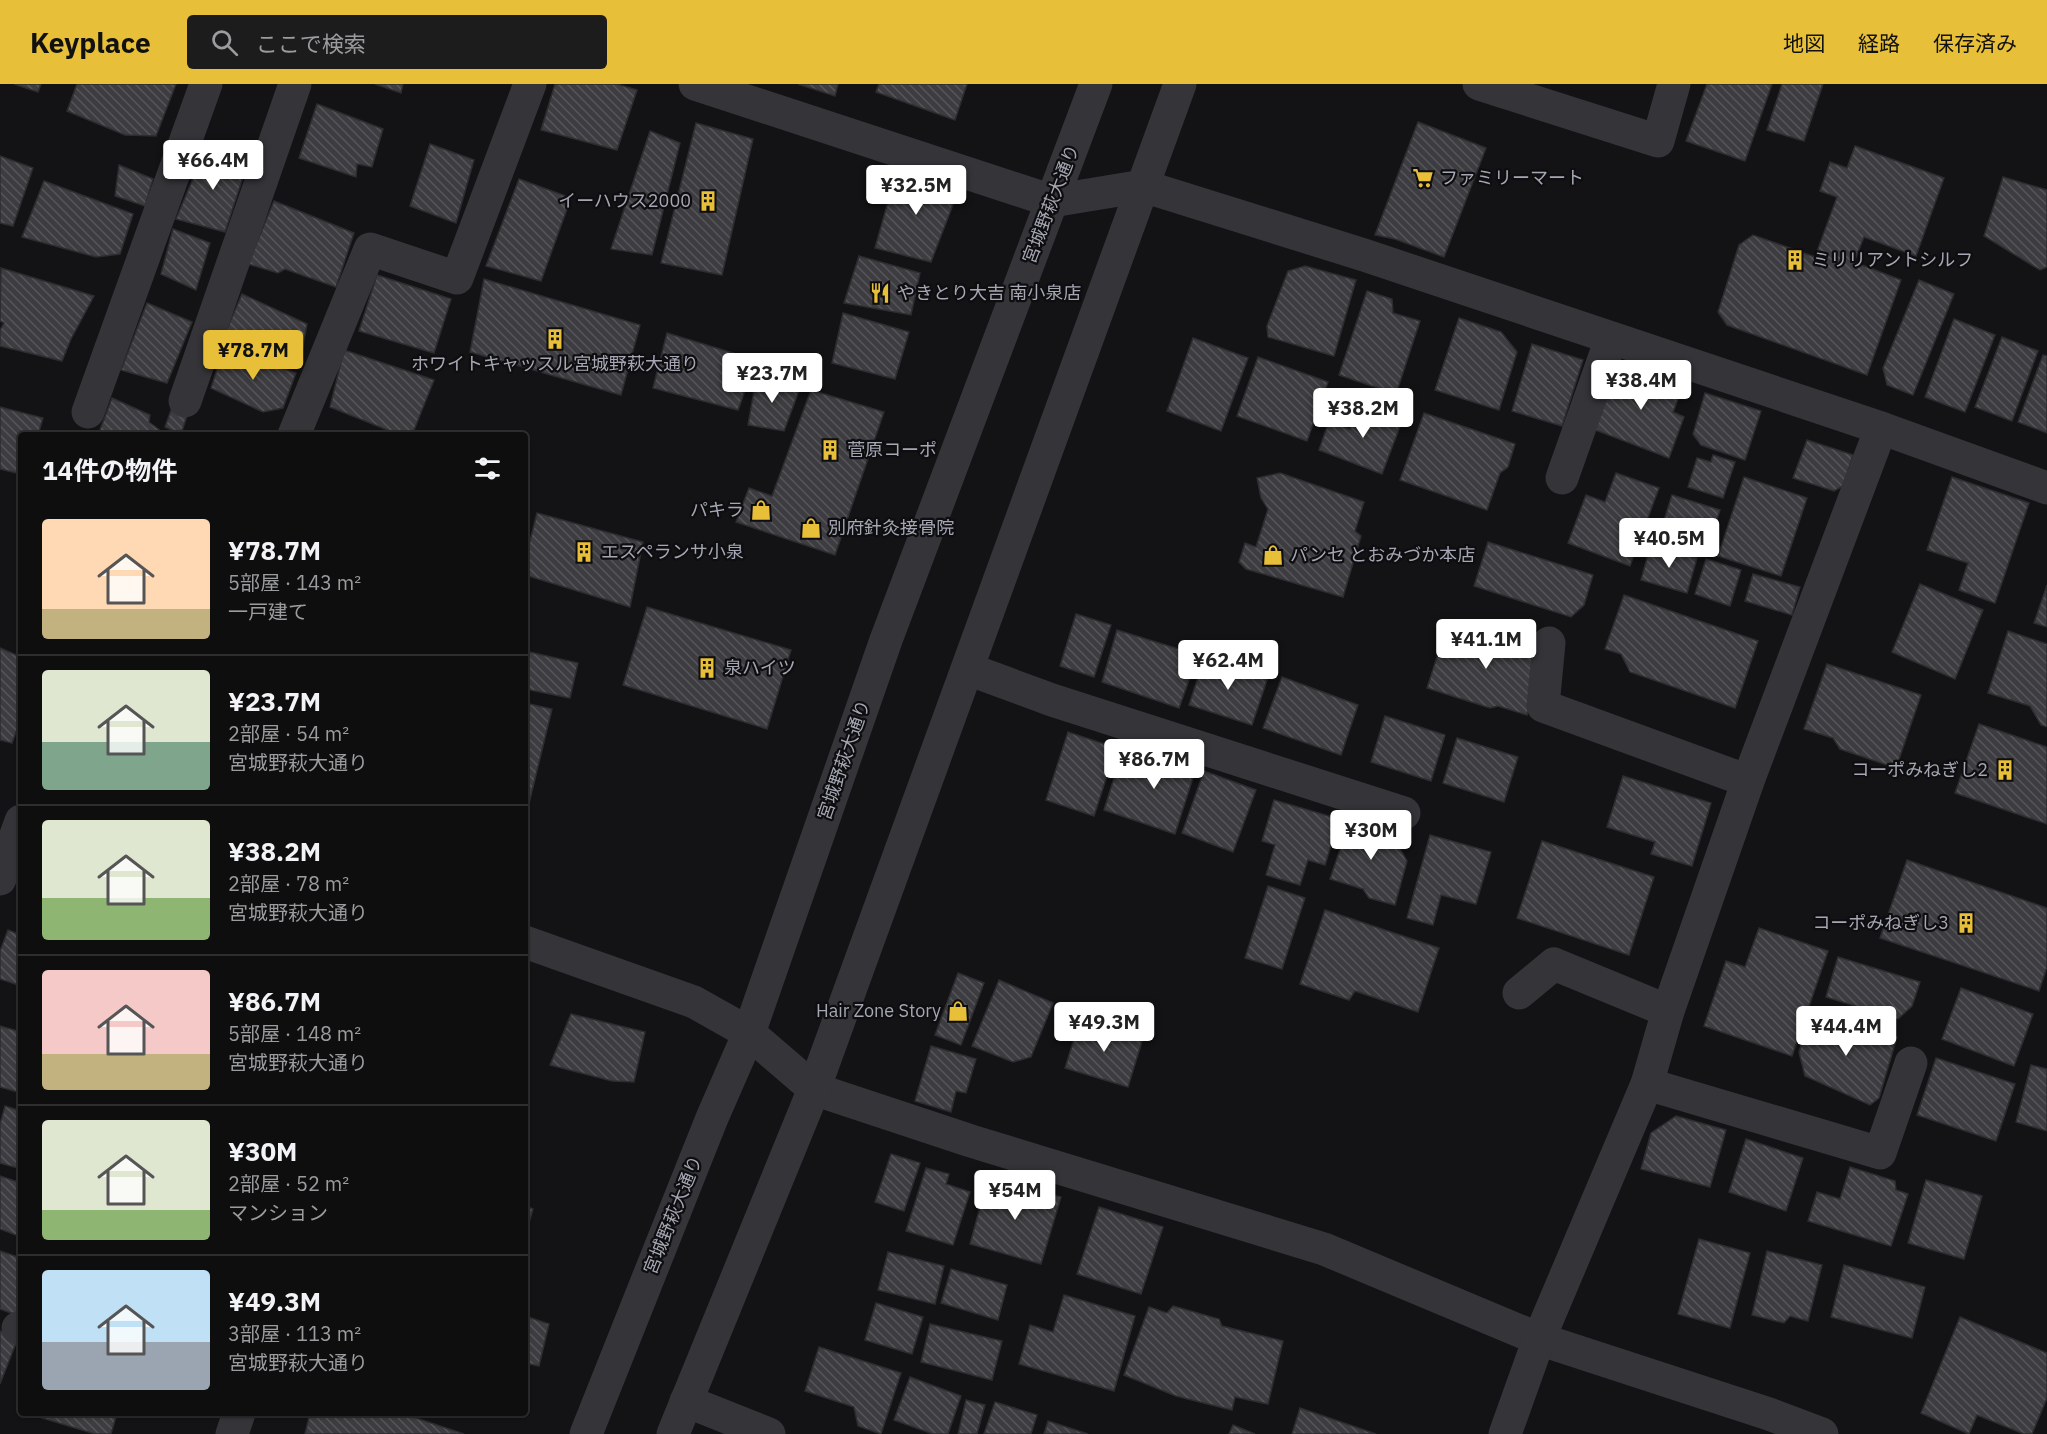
<!DOCTYPE html>
<html lang="ja">
<meta charset="utf-8">
<style>
body{margin:0;font-family:"IBM Plex Sans","Noto Sans JP",sans-serif;background:#1c1c1d;color:#f1f3f6;height:100vh;display:flex;flex-direction:column;font-size:22px;white-space:nowrap}
*{box-sizing:border-box;margin:0}
p{font-size:20px;color:#9b9c9e}
.icon{flex:none;width:33px;height:33px;fill:none;stroke:currentColor;stroke-width:2;stroke-linecap:round;stroke-linejoin:round}
.map{position:relative;flex:1;overflow:hidden}
.side{position:absolute;left:18px;top:348px;width:510px;height:984px;display:flex;flex-direction:column;background:#0e0e0f;border-radius:6px;box-shadow:0 2px 4px #0004,0 0 0 2px #2e2e2f}
.side>*{flex:none}
.price{position:absolute;translate:-50% -51px;padding:0 14px;border-radius:6px;background:#fff;color:#222;font-size:20px;line-height:39px;filter:drop-shadow(0 2px 3px #0008)}
.price::after{content:'';position:absolute;left:50%;top:36px;width:18px;height:14px;margin-left:-9px;background:inherit;clip-path:polygon(0 0,100% 0,50% 100%)}
.price.current{background:#e7bf38;color:#111}
ul{padding:0;list-style:none}
li{display:flex;align-items:center;gap:18px;height:150px;padding:0 24px}
li+li{border-top:2px solid #2e2e2f}
li span{display:grid;place-items:center;flex:none;width:168px;height:120px;border-radius:6px;color:#555}
li>.icon{margin-inline-start:auto}
span .icon{width:72px;height:72px;fill:#fffc;stroke-width:1}
li b{font-size:26px}
h2{display:flex;justify-content:space-between;align-items:center;height:72px;padding:0 24px;font-size:26px}
header{display:flex;align-items:center;gap:36px;box-sizing:border-box;height:84px;padding:0 30px;background:#e7bf38;color:#111}
header strong{font-size:28px}
nav{display:flex;gap:33px;margin-inline-start:auto;font-size:21px}
.search{width:420px;height:54px;background:#1c1c1d;display:flex;align-items:center;gap:15px;box-sizing:border-box;padding:0 21px;border-radius:6px;color:#9b9c9e;font-size:22px}
.map>svg:first-child{display:block}
.building{fill:url(#building-back-hatch);stroke:#2d2d30;stroke-width:1.5}
.lines{fill:none;stroke-linecap:round;stroke-linejoin:round}
.minor{stroke:#343439;stroke-width:33}
.labels{text-anchor:middle;stroke-width:4.5;stroke-linejoin:round;paint-order:stroke}
.poi-label{font-size:18px;fill:#a5a8b4;stroke:#0e0d0f;text-anchor:start}
.street-label{font-size:18px;fill:#a5a8b4;stroke:#0e0d0f}
</style>
<header>
<strong>Keyplace</strong>
<div class="search"><svg class="icon" aria-label="search" viewBox="0 0 24 24"><circle cx="10" cy="10" r="6"/><path d="M15 15l6 6"/></svg>ここで検索</div>
<nav><a>地図</a><a>経路</a><a>保存済み</a></nav>
</header>
<div class="map">
<svg width="2047" height="1350" viewBox="0 0 2047 1350">
<defs>
<pattern id="building-back-hatch" width="6" height="6" patternUnits="userSpaceOnUse" patternTransform="scale(1.5)"><rect width="6" height="6" fill="#3d3d41"/><path d="M-1 5l2 2M0 0l6 6M5-1l2 2" fill="none" stroke="#56565a"/></pattern>
</defs>
<rect width="100%" height="100%" fill="#131214"/>
<g class="building">
<polygon points="14,0 41,0 38,8"/>
<polygon points="77,0 176,0 156,52 125,51 67,27"/>
<polygon points="375,0 403,0 401,9"/>
<polygon points="555,0 617,0 637,6 617,66 541,46"/>
<polygon points="798,0 838,0 835,12"/>
<polygon points="879,0 967,0 955,36 876,8"/>
<polygon points="1707,0 1772,0 1745,77 1686,57"/>
<polygon points="1782,0 1823,0 1804,57 1767,46"/>
<polygon points="317,20 383,45 372,83 357,80 356,93 299,74"/>
<polygon points="1418,38 1486,64 1444,173 1395,155 1375,151"/>
<polygon points="696,39 753,55 722,191 661,179"/>
<polygon points="650,47 680,59 652,171 611,165"/>
<polygon points="430,60 474,76 456,139 410,122"/>
<polygon points="1855,62 1944,94 1916,172 1864,153 1854,178 1901,196 1867,291 1727,241 1718,228 1739,161 1753,151 1815,173 1837,113 1820,107 1830,78 1847,84"/>
<polygon points="206,64 248,78 225,148 176,135"/>
<polygon points="0,72 33,84 13,142 0,139"/>
<polygon points="119,81 153,95 145,122 115,112"/>
<polygon points="897,86 959,105 931,178 875,164"/>
<polygon points="2003,93 2047,106 2047,183 2040,186 1984,152"/>
<polygon points="519,95 571,114 541,197 486,182"/>
<polygon points="44,97 133,130 120,170 96,173 22,153"/>
<polygon points="274,117 354,149 336,203 285,185 278,189 248,180"/>
<polygon points="173,145 210,159 196,206 161,190"/>
<polygon points="859,172 920,189 911,231 844,219"/>
<polygon points="1305,182 1356,196 1334,272 1268,253 1267,242 1288,187"/>
<polygon points="1,184 94,212 71,255 62,277 0,262 0,246 4,239 0,237"/>
<polygon points="377,191 451,215 434,269 359,247"/>
<polygon points="484,195 640,241 621,311 470,268"/>
<polygon points="1919,196 1954,210 1913,311 1887,301 1883,284"/>
<polygon points="1367,207 1392,215 1393,229 1420,237 1396,310 1339,291"/>
<polygon points="242,210 307,240 299,284 224,252"/>
<polygon points="147,219 192,238 167,299 121,286"/>
<polygon points="843,229 909,248 895,295 832,279"/>
<polygon points="1459,234 1501,248 1517,268 1499,326 1435,306"/>
<polygon points="1954,235 1995,251 1965,328 1925,313"/>
<polygon points="667,249 756,276 738,326 653,304"/>
<polygon points="2002,253 2038,267 2012,337 1975,323"/>
<polygon points="1193,254 1248,274 1221,347 1167,327"/>
<polygon points="1532,260 1583,276 1562,342 1512,327"/>
<polygon points="224,264 296,289 283,324 263,328 211,304"/>
<polygon points="344,266 434,296 412,351 400,351 330,323"/>
<polygon points="2043,271 2047,272 2047,349 2018,338"/>
<polygon points="1258,273 1328,298 1307,357 1237,332"/>
<polygon points="1617,280 1682,305 1673,328 1684,333 1669,374 1593,345"/>
<polygon points="757,290 800,304 784,347 748,341"/>
<polygon points="811,306 884,328 835,471 736,438 749,404 772,412"/>
<polygon points="1705,309 1761,327 1745,376 1701,361 1693,350"/>
<polygon points="112,314 150,331 149,338 166,351 98,351"/>
<polygon points="1359,321 1402,337 1382,390 1319,366 1329,337 1350,345"/>
<polygon points="0,323 43,334 38,351 21,351 21,390 0,385"/>
<polygon points="171,326 187,332 181,350 165,343"/>
<polygon points="1424,329 1515,360 1508,383 1500,389 1487,426 1400,396"/>
<polygon points="1807,356 1853,371 1843,402 1834,407 1793,394"/>
<polygon points="1713,371 1735,378 1723,414 1688,403 1697,374 1711,378"/>
<polygon points="1280,389 1364,418 1355,447 1361,452 1343,513 1246,485 1239,478 1245,459 1256,463 1268,425 1261,414 1257,394"/>
<polygon points="1616,389 1659,404 1630,482 1568,459 1586,411 1605,418"/>
<polygon points="1744,393 1807,414 1781,492 1718,472"/>
<polygon points="1952,393 2029,419 1995,519 1959,506 1968,479 1927,466"/>
<polygon points="1672,411 1720,426 1710,455 1702,463 1660,449"/>
<polygon points="537,429 643,458 630,523 525,491 525,477"/>
<polygon points="1488,458 1593,491 1584,521 1571,533 1474,502"/>
<polygon points="1651,460 1697,474 1687,509 1641,496"/>
<polygon points="1706,475 1741,486 1730,522 1695,510"/>
<polygon points="1753,490 1800,503 1792,531 1745,517"/>
<polygon points="1920,500 1983,526 1955,595 1892,568"/>
<polygon points="2047,501 2047,543 2034,539"/>
<polygon points="1624,511 1758,557 1735,624 1630,588 1621,570 1605,565"/>
<polygon points="647,523 791,566 767,645 623,601"/>
<polygon points="1076,530 1111,541 1094,593 1060,582"/>
<polygon points="1448,539 1546,571 1527,631 1498,622 1490,624 1427,604"/>
<polygon points="1117,546 1198,571 1179,624 1102,598"/>
<polygon points="2008,547 2047,560 2047,643 2041,641 2030,622 1988,609"/>
<polygon points="0,564 21,573 21,634 12,659 0,656"/>
<polygon points="525,567 578,579 570,614 525,605"/>
<polygon points="1205,572 1268,593 1252,641 1189,621"/>
<polygon points="1827,580 1921,611 1896,684 1840,665 1833,654 1804,645"/>
<polygon points="1282,593 1358,621 1341,671 1263,644"/>
<polygon points="525,619 552,625 525,736"/>
<polygon points="1385,632 1445,651 1431,697 1371,678"/>
<polygon points="1979,640 2047,663 2047,740 1955,709"/>
<polygon points="1068,648 1116,664 1094,732 1046,716"/>
<polygon points="1457,654 1518,673 1504,718 1443,699"/>
<polygon points="1146,661 1198,678 1175,750 1104,726 1115,691 1137,690"/>
<polygon points="1204,687 1256,706 1233,768 1182,749"/>
<polygon points="1623,692 1711,719 1692,782 1651,770 1655,758 1607,743"/>
<polygon points="1274,716 1339,735 1325,781 1308,776 1300,801 1266,791 1275,761 1262,757"/>
<polygon points="1351,733 1389,745 1407,777 1395,821 1369,814 1363,805 1330,795"/>
<polygon points="1430,751 1491,768 1476,820 1441,811 1433,841 1407,834"/>
<polygon points="1542,757 1654,793 1629,871 1517,834"/>
<polygon points="1907,776 2047,824 2047,883 2039,907 1880,854"/>
<polygon points="1268,802 1305,814 1282,885 1245,874"/>
<polygon points="1325,826 1439,864 1418,928 1355,907 1349,916 1300,900"/>
<polygon points="1759,844 1828,867 1792,972 1704,942 1726,877 1745,883"/>
<polygon points="8,846 21,851 21,902 0,895 0,867"/>
<polygon points="1838,873 1920,898 1912,922 1898,935 1826,913"/>
<polygon points="958,889 984,899 961,961 935,951"/>
<polygon points="999,896 1053,919 1031,973 1013,978 972,962"/>
<polygon points="1961,904 2033,930 2014,982 1942,955"/>
<polygon points="1811,928 1897,953 1879,1014 1870,1021 1805,992 1799,968"/>
<polygon points="571,930 645,948 634,998 612,997 550,981"/>
<polygon points="1080,936 1143,954 1128,1003 1065,984"/>
<polygon points="0,942 21,948 21,1009 0,1003"/>
<polygon points="931,962 976,975 966,1009 956,1007 951,1028 915,1017"/>
<polygon points="1936,974 2015,1000 1996,1057 1917,1031"/>
<polygon points="2031,981 2047,985 2047,1047 2016,1038"/>
<polygon points="5,1022 21,1027 21,1085 0,1079 0,1040"/>
<polygon points="1676,1032 1726,1046 1710,1103 1641,1085 1651,1049"/>
<polygon points="1746,1055 1803,1074 1786,1127 1729,1108"/>
<polygon points="891,1070 920,1079 904,1127 875,1118"/>
<polygon points="1850,1083 1895,1097 1896,1106 1908,1110 1891,1162 1808,1137 1817,1108 1840,1115"/>
<polygon points="926,1084 949,1090 946,1100 970,1108 953,1161 906,1147"/>
<polygon points="0,1092 21,1099 21,1153 0,1145"/>
<polygon points="988,1094 1061,1113 1041,1180 970,1160"/>
<polygon points="1926,1096 1982,1112 1964,1175 1908,1159"/>
<polygon points="525,1122 533,1125 525,1153"/>
<polygon points="1099,1123 1163,1143 1141,1210 1077,1190"/>
<polygon points="1699,1155 1750,1169 1730,1244 1678,1230"/>
<polygon points="0,1167 21,1174 21,1233 0,1225"/>
<polygon points="1767,1167 1822,1181 1808,1237 1790,1232 1784,1239 1752,1231"/>
<polygon points="888,1168 944,1182 935,1220 878,1206"/>
<polygon points="1844,1181 1925,1203 1912,1254 1831,1233"/>
<polygon points="951,1185 1007,1201 998,1236 941,1219"/>
<polygon points="1064,1211 1135,1232 1114,1307 1019,1280 1030,1241 1053,1248"/>
<polygon points="876,1219 923,1233 912,1270 865,1256"/>
<polygon points="1173,1222 1219,1235 1222,1242 1283,1257 1268,1320 1235,1313 1232,1326 1176,1312 1124,1291 1149,1223 1167,1229"/>
<polygon points="525,1232 549,1240 539,1282 525,1279"/>
<polygon points="1960,1233 2047,1269 2047,1314 2032,1350 2024,1350 1977,1331 1969,1350 1921,1329"/>
<polygon points="930,1240 1002,1257 992,1296 921,1278"/>
<polygon points="0,1247 18,1254 0,1300"/>
<polygon points="819,1263 901,1289 881,1350 858,1342 854,1323 805,1307"/>
<polygon points="910,1293 961,1312 948,1350 933,1350 894,1336"/>
<polygon points="966,1316 985,1321 977,1350 958,1350"/>
<polygon points="995,1318 1037,1331 1031,1350 984,1350"/>
<polygon points="1300,1324 1376,1350 1292,1350"/>
<polygon points="26,1329 117,1329 111,1350 95,1350"/>
<polygon points="310,1329 401,1329 464,1350 305,1350"/>
<polygon points="1048,1337 1088,1350 1044,1350"/>
<polygon points="1233,1341 1255,1350 1229,1350"/>
</g>
<g class="lines">
<g class="minor">
<polyline points="695,0 1052,117 1143,102 1364,171 1881,344 2047,404"/>
<polyline points="1479,0 1658,57 1674,0"/>
<polyline points="185,317 295,0"/>
<polyline points="88,328 206,0"/>
<polyline points="294,351 370,165 457,194 530,0"/>
<polyline points="1562,394 1611,255"/>
<polyline points="1549,559 1543,622 1748,697"/>
<polyline points="968,585 1052,616 1404,729"/>
<polyline points="0,795 21,737"/>
<polyline points="525,858 694,918 749,949 814,1005 971,1057 1324,1165 1539,1255 1769,1330 1822,1350"/>
<polyline points="1519,909 1554,880 1668,927"/>
<polyline points="1647,1000 1880,1069 1911,979"/>
<polyline points="18,1244 21,1245"/>
<polyline points="686,1317 769,1350"/>
<polyline points="232,1350 239,1329"/>
<polyline points="586,1350 712,1034 749,949 886,556 1096,0"/>
<polyline points="673,1350 814,1005 1180,0"/>
<polyline points="1505,1350 1539,1255 1647,1000 1668,927 1748,697 1881,344"/>
</g>
</g>
<defs>
<g id="supermarket-bare" transform="scale(1.62)"><path d="M-6-5.5h2.5l.6 2H6L4.5 2H-2.5L-4.4-4H-6ZM-1.5 3.2a1.3 1.3 0 1 0 .1 0ZM3 3.2a1.3 1.3 0 1 0 .1 0Z" fill="#e7bf38" stroke="#0e0d0f" stroke-width="2.5" paint-order="stroke"/></g>
<g id="building-bare" transform="scale(1.62)"><path d="M-4-6H4V6H1V3H-1V6H-4ZM-2.5-4.3h1.7v1.8h-1.7ZM.8-4.3h1.7v1.8H.8ZM-2.5-1h1.7V.8h-1.7ZM.8-1h1.7V.8H.8Z" fill="#e7bf38" stroke="#0e0d0f" stroke-width="2.5" paint-order="stroke"/></g>
<g id="restaurant-bare" transform="scale(1.62)"><path d="M-5-6h1v4h1v-4h1v4h1v-4h1v5L-1.5 .5V6h-2V.5L-5-1ZM5-6V6H3V1.5H1.5Q1.5-4 5-6Z" fill="#e7bf38" stroke="#0e0d0f" stroke-width="2.5" paint-order="stroke"/></g>
<g id="shop-bare" transform="scale(1.62)"><path d="M-5-2.5h2.3a2.7 3.5 0 0 1 5.4 0H5L5.5 6h-11ZM-1.5-2.5h3a1.5 2.3 0 0 0-3 0Z" fill="#e7bf38" stroke="#0e0d0f" stroke-width="2.5" paint-order="stroke"/></g>
</defs>
<g fill-rule="evenodd">
<use href="#supermarket-bare" x="1423" y="94"/>
<use href="#building-bare" x="708" y="117"/>
<use href="#building-bare" x="1795" y="176"/>
<use href="#restaurant-bare" x="880" y="209"/>
<use href="#building-bare" x="555" y="255"/>
<use href="#building-bare" x="830" y="366"/>
<use href="#shop-bare" x="761" y="426"/>
<use href="#shop-bare" x="811" y="444"/>
<use href="#building-bare" x="584" y="468"/>
<use href="#shop-bare" x="1273" y="471"/>
<use href="#building-bare" x="707" y="584"/>
<use href="#building-bare" x="2005" y="686"/>
<use href="#building-bare" x="1966" y="839"/>
<use href="#shop-bare" x="958" y="927"/>
</g>
<g class="labels">
<g class="poi-label">
<text x="1440" y="100">ファミリーマート</text>
<text x="691" y="123" text-anchor="end">イーハウス2000</text>
<text x="1812" y="182">ミリリアントシルフ</text>
<text x="897" y="215">やきとり大吉 南小泉店</text>
<text x="555" y="286" text-anchor="middle">ホワイトキャッスル宮城野萩大通り</text>
<text x="847" y="372">菅原コーポ</text>
<text x="744" y="432" text-anchor="end">パキラ</text>
<text x="828" y="450">別府針灸接骨院</text>
<text x="601" y="474">エスペランサ小泉</text>
<text x="1290" y="477">パンセ とおみづか本店</text>
<text x="724" y="590">泉ハイツ</text>
<text x="1988" y="692" text-anchor="end">コーポみねぎし2</text>
<text x="1949" y="845" text-anchor="end">コーポみねぎし3</text>
<text x="941" y="933" text-anchor="end">Hair Zone Story</text>
</g>
<g class="street-label">
<text transform="translate(1051 120) rotate(-69)" y="6">宮城野萩大通り</text>
<text transform="translate(844 676) rotate(-71)" y="6">宮城野萩大通り</text>
<text transform="translate(673 1131) rotate(-68)" y="6">宮城野萩大通り</text>
</g>
</g>
</svg>
<b class="price" style="left:213px;top:107px">¥66.4M</b>
<b class="price" style="left:916px;top:132px">¥32.5M</b>
<b class="price current" style="left:253px;top:297px">¥78.7M</b>
<b class="price" style="left:772px;top:320px">¥23.7M</b>
<b class="price" style="left:1641px;top:327px">¥38.4M</b>
<b class="price" style="left:1363px;top:355px">¥38.2M</b>
<b class="price" style="left:1669px;top:485px">¥40.5M</b>
<b class="price" style="left:1486px;top:586px">¥41.1M</b>
<b class="price" style="left:1228px;top:607px">¥62.4M</b>
<b class="price" style="left:1154px;top:706px">¥86.7M</b>
<b class="price" style="left:1371px;top:777px">¥30M</b>
<b class="price" style="left:1104px;top:969px">¥49.3M</b>
<b class="price" style="left:1846px;top:973px">¥44.4M</b>
<b class="price" style="left:1015px;top:1137px">¥54M</b>
<section class="side">
<h2>14件の物件<svg class="icon" aria-label="filters" viewBox="0 0 24 24"><path d="M4 7h16M4 17h16"/><circle cx="9" cy="7" r="2"/><circle cx="15" cy="17" r="2"/></svg></h2>
<ul>
<li><span style="background:linear-gradient(#ffd9b3 75%,#c2b280 0)"><svg class="icon" aria-label="home" viewBox="0 0 24 24"><path d="M3 11l9-7 9 7M6 9v11h12V9"/></svg></span><div><b>¥78.7M</b><p>5部屋 · 143 m²</p><p>一戸建て</p></div></li>
<li><span style="background:linear-gradient(#dfe7d0 60%,#7fa58c 0)"><svg class="icon" aria-label="home" viewBox="0 0 24 24"><path d="M3 11l9-7 9 7M6 9v11h12V9"/></svg></span><div><b>¥23.7M</b><p>2部屋 · 54 m²</p><p>宮城野萩大通り</p></div></li>
<li><span style="background:linear-gradient(#dfe7d0 65%,#8fb573 0)"><svg class="icon" aria-label="home" viewBox="0 0 24 24"><path d="M3 11l9-7 9 7M6 9v11h12V9"/></svg></span><div><b>¥38.2M</b><p>2部屋 · 78 m²</p><p>宮城野萩大通り</p></div></li>
<li><span style="background:linear-gradient(#f6c9c9 70%,#c2b280 0)"><svg class="icon" aria-label="home" viewBox="0 0 24 24"><path d="M3 11l9-7 9 7M6 9v11h12V9"/></svg></span><div><b>¥86.7M</b><p>5部屋 · 148 m²</p><p>宮城野萩大通り</p></div></li>
<li><span style="background:linear-gradient(#dfe7d0 75%,#8fb573 0)"><svg class="icon" aria-label="home" viewBox="0 0 24 24"><path d="M3 11l9-7 9 7M6 9v11h12V9"/></svg></span><div><b>¥30M</b><p>2部屋 · 52 m²</p><p>マンション</p></div></li>
<li><span style="background:linear-gradient(#bfe0f5 60%,#9aa5b1 0)"><svg class="icon" aria-label="home" viewBox="0 0 24 24"><path d="M3 11l9-7 9 7M6 9v11h12V9"/></svg></span><div><b>¥49.3M</b><p>3部屋 · 113 m²</p><p>宮城野萩大通り</p></div></li>
</ul>
</section>
</div>
